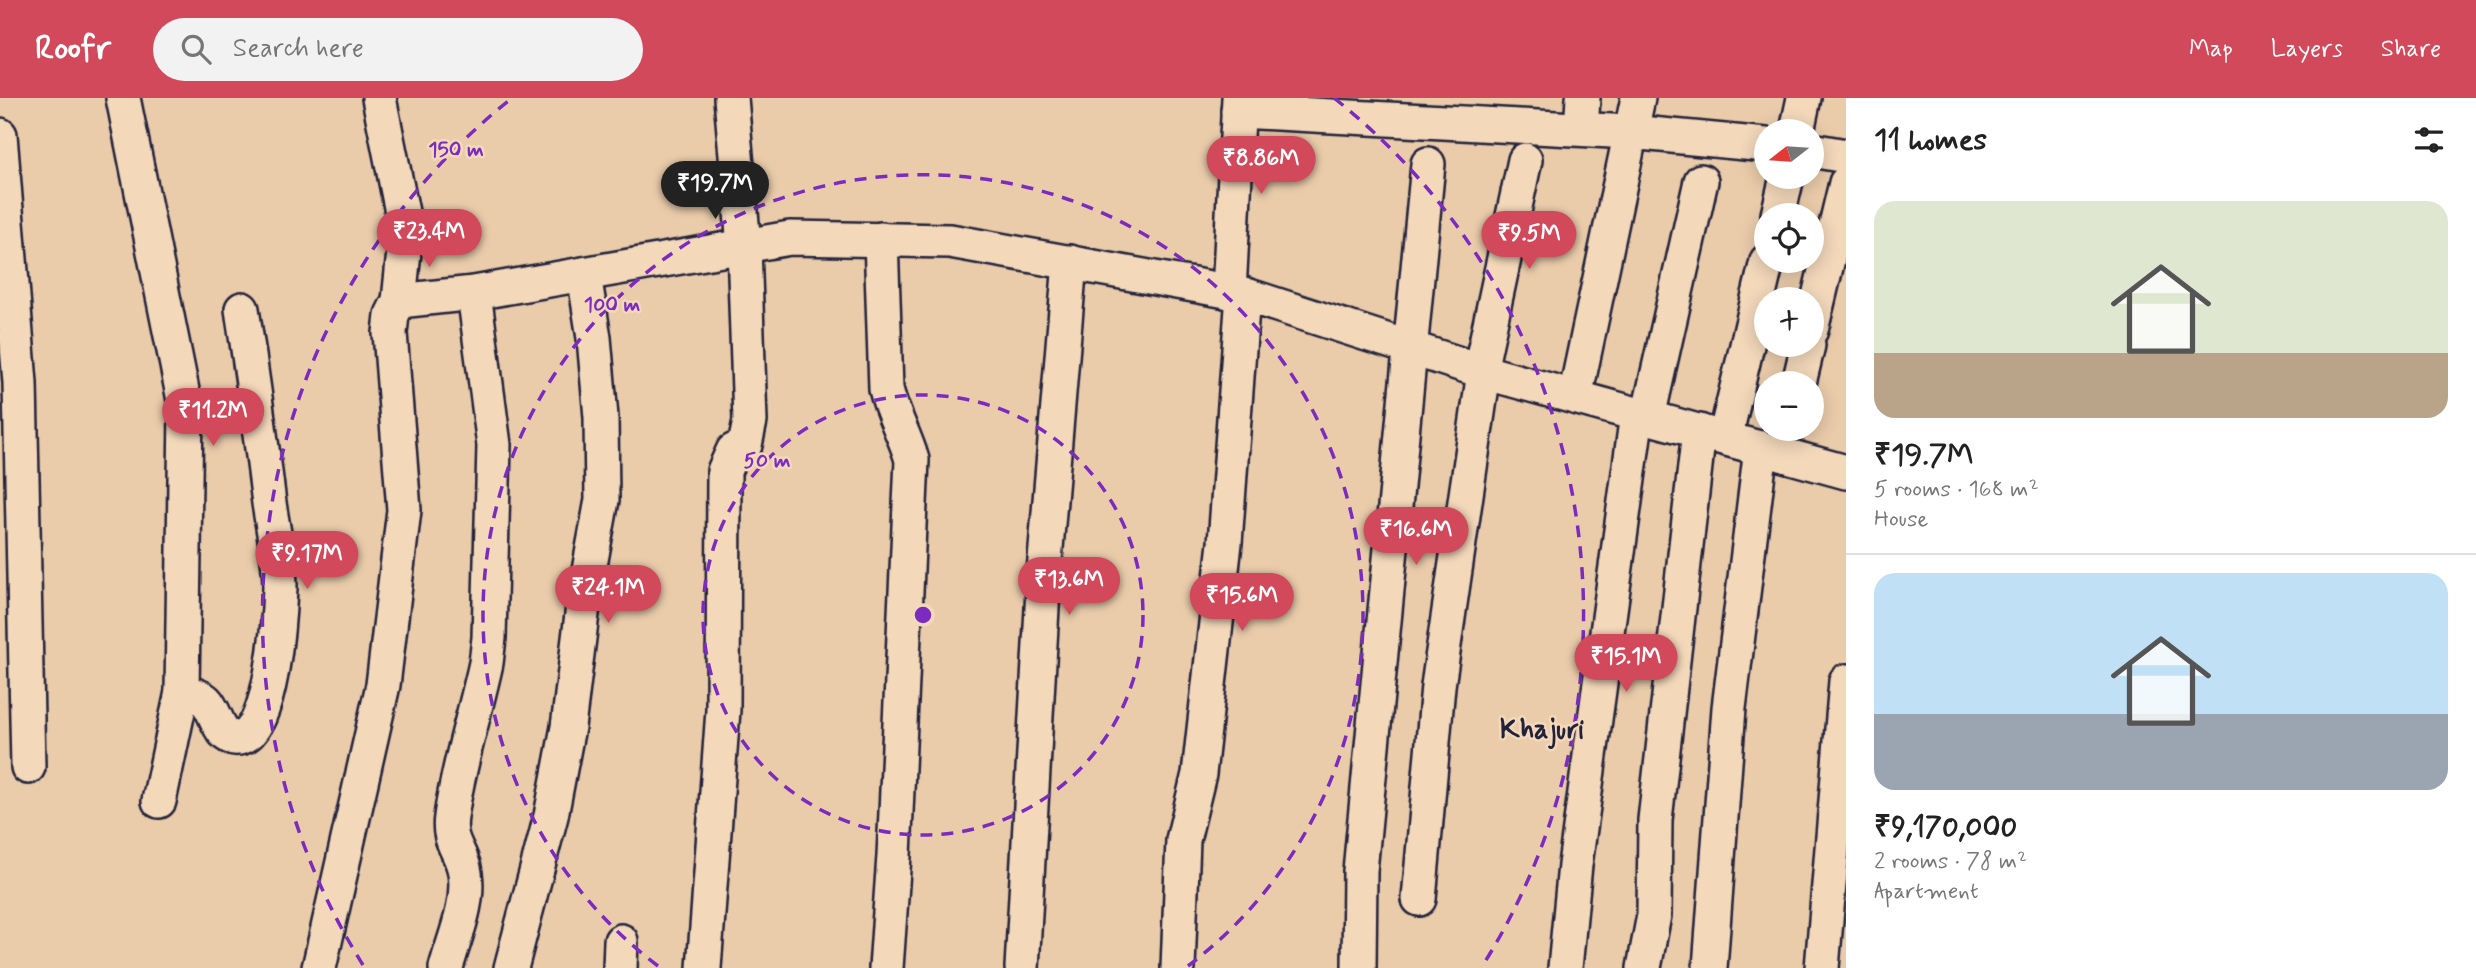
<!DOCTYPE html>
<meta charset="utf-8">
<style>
body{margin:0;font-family:Mynerve,sans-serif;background:#f2f2f2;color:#222;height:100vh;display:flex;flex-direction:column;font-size:26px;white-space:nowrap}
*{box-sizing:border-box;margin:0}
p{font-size:23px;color:#767676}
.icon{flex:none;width:38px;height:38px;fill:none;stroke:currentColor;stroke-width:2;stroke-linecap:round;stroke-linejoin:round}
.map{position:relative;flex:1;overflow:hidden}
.drawer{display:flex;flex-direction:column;background:#fff;width:630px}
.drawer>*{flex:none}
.needle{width:46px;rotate:253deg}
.fabs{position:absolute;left:1754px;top:21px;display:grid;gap:14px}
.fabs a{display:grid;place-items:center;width:70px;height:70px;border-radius:50%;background:#fff;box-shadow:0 4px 18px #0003;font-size:35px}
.price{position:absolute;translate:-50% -60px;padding:0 16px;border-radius:24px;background:#d1495b;color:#fff;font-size:23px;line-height:46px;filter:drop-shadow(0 2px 4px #0008)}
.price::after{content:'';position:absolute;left:50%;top:42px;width:21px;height:16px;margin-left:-10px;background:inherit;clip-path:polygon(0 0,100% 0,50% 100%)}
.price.active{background:#222;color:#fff}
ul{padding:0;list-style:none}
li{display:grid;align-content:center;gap:14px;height:371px;padding:0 28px}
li+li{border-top:2px solid #e0e0e0}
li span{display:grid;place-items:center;height:217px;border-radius:21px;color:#555}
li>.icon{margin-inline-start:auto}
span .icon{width:126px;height:126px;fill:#fffc;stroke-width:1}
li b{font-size:30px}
h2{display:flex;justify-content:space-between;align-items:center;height:84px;padding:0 28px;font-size:30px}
header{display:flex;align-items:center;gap:42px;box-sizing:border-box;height:98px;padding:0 35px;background:#d1495b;color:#fff}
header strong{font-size:33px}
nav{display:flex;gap:38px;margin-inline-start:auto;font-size:24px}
.search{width:490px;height:63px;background:#f2f2f2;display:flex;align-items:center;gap:18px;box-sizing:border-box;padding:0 24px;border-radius:38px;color:#767676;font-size:26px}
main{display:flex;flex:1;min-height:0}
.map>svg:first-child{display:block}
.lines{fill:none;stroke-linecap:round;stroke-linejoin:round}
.street-casing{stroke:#22223b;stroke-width:38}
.street{stroke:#f3d8ba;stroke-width:33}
.ring{fill:none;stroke:#7b2cbf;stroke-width:3.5;stroke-dasharray:12 9}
.labels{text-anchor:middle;stroke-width:5;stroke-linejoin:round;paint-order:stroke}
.district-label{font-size:28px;font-weight:bold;fill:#22223b;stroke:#f3d8ba}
.centre{fill:#7b2cbf;stroke:#f3d8ba;stroke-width:3.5}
.ring-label{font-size:21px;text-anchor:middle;font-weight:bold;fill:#7b2cbf;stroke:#f3d8ba;stroke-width:5;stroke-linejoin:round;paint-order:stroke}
</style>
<header>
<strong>Roofr</strong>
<div class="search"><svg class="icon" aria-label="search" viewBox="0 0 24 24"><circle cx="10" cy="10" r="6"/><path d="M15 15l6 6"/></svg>Search here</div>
<nav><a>Map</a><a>Layers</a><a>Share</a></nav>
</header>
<main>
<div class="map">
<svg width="1846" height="870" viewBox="0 0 1846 870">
<rect width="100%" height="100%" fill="#eaccab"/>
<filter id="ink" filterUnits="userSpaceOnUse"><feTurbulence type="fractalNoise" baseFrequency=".0143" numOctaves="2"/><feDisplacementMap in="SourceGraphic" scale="14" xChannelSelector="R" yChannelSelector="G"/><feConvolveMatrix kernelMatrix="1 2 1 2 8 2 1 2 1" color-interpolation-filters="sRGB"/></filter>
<g filter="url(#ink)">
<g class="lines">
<g class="street-casing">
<g id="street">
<polyline points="123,0 186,312 182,594 159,703"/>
<polyline points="379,0 406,134 399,203"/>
<polyline points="1238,13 1630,34 1766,47"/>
<polyline points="1582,16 1583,0"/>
<polyline points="1797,33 1804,0"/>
<polyline points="0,37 20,285 28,669"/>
<polyline points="1811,52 1846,58"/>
<polyline points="1778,117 1787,79"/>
<path d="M881,141L886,291C892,316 905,337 912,362L894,758L886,870"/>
<polyline points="1229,194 1239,0"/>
<polyline points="1811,232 1846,85"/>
<polyline points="1480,273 1525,62"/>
<polyline points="1799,285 1808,247"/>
<polyline points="1575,299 1638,0"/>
<polyline points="1648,319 1701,83"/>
<polyline points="1725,340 1767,163"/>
<path d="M182,594C190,596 200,597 206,603C217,614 219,643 239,640C272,636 279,518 280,489C280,462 273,432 269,405C261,340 252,276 242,211"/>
<polyline points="1419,801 1438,588 1484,274"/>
<polyline points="319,870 383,587 404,412 390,235 392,217 399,203 474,195 790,140 950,143 1243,196 1491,276 1846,374"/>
<path d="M446,870C454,840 470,806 465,775C462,753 447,745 451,719C458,668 475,616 486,565L489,540L494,347L474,195"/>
<polyline points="511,870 551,718 568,629 584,500 602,402 601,319 594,240 584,176"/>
<polyline points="620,870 621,843"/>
<polyline points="704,870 723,612 724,373 733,353 745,347 750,323 744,148 731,0"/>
<polyline points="1022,870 1044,474 1070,164"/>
<polyline points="1178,870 1183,742 1199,676 1225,445 1243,196"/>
<polyline points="1359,870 1360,773 1428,66"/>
<polyline points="1565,870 1575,767 1637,316"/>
<polyline points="1644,870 1654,817 1655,722 1699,333"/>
<polyline points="1710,870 1729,610 1761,350"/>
<polyline points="1822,870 1846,583"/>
</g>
</g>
<use href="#street" class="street"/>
</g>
</g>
<g class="ring">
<circle cx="923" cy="517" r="220"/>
<path d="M658 868A440 440 0 1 1 1188 868"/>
<path d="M363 867A660 660 0 0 1 512 0M1334 0A660 660 0 0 1 1483 867"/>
</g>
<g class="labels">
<g class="district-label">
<text x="1542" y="640">Khajuri</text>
</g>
</g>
<circle cx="923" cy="517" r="10" class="centre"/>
<g class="ring-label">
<text x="456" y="58">150 m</text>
<text x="612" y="213">100 m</text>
<text x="767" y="369">50 m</text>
</g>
</svg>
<div class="fabs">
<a><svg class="needle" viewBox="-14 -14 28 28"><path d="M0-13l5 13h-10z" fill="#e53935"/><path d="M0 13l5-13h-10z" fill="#767676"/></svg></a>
<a><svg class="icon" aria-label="locate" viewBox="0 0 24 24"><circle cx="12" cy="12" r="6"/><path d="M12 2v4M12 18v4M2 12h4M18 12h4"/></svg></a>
<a>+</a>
<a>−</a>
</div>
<b class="price" style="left:1261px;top:98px">₹8.86M</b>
<b class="price active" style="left:715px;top:123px">₹19.7M</b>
<b class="price" style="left:429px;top:171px">₹23.4M</b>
<b class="price" style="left:1529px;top:173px">₹9.5M</b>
<b class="price" style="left:213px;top:350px">₹11.2M</b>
<b class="price" style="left:1416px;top:469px">₹16.6M</b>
<b class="price" style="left:307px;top:493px">₹9.17M</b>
<b class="price" style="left:1069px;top:519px">₹13.6M</b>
<b class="price" style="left:608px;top:527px">₹24.1M</b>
<b class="price" style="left:1242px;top:535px">₹15.6M</b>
<b class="price" style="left:1626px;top:596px">₹15.1M</b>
</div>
<section class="drawer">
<h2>11 homes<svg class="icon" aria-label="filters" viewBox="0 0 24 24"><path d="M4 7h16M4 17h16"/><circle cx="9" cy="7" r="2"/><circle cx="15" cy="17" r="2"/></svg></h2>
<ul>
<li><span style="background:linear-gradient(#dfe7d0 70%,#b9a48a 0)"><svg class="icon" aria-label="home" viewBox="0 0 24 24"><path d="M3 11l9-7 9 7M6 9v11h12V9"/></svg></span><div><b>₹19.7M</b><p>5 rooms · 168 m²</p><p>House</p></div></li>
<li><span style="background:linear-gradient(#bfe0f5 65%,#9aa5b1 0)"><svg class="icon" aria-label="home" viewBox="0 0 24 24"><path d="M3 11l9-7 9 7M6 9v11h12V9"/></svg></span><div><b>₹9,170,000</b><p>2 rooms · 78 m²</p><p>Apartment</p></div></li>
</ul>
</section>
</main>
